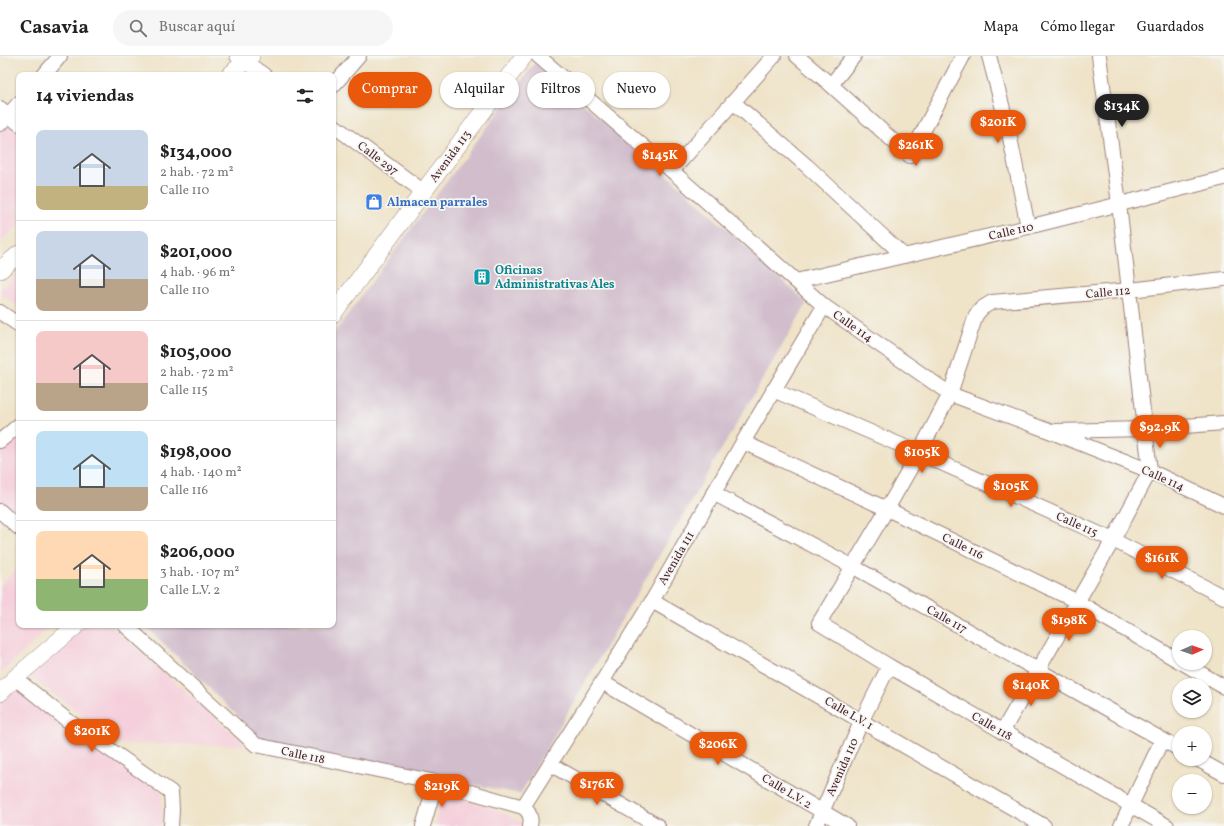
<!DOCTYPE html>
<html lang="es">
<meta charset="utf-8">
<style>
body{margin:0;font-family:Vollkorn,serif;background:#f6f6f6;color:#222;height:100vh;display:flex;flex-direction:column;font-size:15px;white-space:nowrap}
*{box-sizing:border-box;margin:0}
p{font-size:13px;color:#767676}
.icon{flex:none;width:22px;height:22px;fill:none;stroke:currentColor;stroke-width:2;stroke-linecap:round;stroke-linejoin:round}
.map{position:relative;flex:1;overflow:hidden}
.details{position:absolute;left:16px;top:16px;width:320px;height:556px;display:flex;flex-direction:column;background:#fff;border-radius:8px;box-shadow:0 1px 3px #0004}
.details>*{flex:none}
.top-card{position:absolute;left:348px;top:16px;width:380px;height:36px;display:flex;gap:8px}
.needle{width:26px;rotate:88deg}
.fabs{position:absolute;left:1172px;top:574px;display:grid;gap:8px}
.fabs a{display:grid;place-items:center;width:40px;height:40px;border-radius:50%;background:#fff;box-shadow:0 1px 3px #0004;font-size:20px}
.price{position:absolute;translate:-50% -34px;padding:0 9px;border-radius:14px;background:#ea580c;color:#fff;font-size:13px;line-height:26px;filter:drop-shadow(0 1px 2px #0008)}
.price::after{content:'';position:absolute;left:50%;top:24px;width:12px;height:9px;margin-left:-6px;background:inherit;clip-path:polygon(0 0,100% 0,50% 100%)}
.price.active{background:#222;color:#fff}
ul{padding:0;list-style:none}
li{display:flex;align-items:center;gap:12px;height:100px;padding:0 20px}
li+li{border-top:1px solid #e0e0e0}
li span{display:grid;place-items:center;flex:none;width:112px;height:80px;border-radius:8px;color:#555}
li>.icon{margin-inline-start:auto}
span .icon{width:48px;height:48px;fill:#fffc;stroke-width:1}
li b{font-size:17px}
h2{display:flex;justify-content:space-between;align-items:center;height:48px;padding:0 20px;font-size:17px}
.chip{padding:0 14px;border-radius:18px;background:#fff;box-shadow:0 1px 3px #0004;font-size:14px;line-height:36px}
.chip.active{background:#ea580c;color:#fff}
header{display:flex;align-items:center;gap:24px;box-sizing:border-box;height:56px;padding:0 20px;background:#fff;border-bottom:1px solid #e0e0e0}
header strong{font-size:19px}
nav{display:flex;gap:22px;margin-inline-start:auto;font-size:14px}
.search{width:280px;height:36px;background:#f6f6f6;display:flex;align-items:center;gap:10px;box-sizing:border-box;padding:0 14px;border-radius:22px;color:#767676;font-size:15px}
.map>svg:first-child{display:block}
.built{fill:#f5cfdb}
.industrial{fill:#d1bdcc}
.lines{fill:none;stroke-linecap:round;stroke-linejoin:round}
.minor-casing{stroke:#9c817a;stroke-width:16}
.major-casing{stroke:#9c817a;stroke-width:18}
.minor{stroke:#fff;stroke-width:14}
.major{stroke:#fff;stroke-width:17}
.labels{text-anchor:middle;stroke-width:3.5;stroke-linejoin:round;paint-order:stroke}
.street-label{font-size:12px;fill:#4a1f2b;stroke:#f6f6f2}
.shop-label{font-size:12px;font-weight:bold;fill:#366cbe;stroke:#f6f6f2;text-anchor:start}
.culture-label{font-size:12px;font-weight:bold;fill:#0d838f;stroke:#f6f6f2;text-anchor:start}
</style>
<header>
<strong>Casavia</strong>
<div class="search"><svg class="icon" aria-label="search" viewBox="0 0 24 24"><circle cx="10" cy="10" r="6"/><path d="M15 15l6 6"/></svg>Buscar aquí</div>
<nav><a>Mapa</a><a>Cómo llegar</a><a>Guardados</a></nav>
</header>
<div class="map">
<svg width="1224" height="770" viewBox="0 0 1224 770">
<rect width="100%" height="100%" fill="#f6f6f2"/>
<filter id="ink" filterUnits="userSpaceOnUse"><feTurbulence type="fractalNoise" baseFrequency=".025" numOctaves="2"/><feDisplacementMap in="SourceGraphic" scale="8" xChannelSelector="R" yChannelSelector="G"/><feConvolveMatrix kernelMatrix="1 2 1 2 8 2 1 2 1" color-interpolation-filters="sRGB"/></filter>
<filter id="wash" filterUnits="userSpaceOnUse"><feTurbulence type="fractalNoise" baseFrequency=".012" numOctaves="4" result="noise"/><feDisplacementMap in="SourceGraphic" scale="16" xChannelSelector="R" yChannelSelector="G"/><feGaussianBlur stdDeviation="0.9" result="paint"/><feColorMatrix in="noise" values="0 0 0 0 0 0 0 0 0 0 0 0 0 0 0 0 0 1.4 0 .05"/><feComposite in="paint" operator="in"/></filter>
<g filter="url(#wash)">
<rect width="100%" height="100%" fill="#efe3c8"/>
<g class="built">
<polygon points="6,65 19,75 19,169 0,186 0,71"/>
<polygon points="19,216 19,251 0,237 0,234"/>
<polygon points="19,374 19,461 0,444 0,390"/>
<polygon points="19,510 19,569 52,569 0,618 0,559 8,566 0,558 0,530"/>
<polygon points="84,569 110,569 246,689 120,688 27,618"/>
<polygon points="16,631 61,670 162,736 162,770 0,770 0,646"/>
<polygon points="441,738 458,741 493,753 523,767 522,770 435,770"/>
</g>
<polygon class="industrial" points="535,7 672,123 807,247 520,738 264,686 145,569 333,569 333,278"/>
</g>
<g filter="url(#ink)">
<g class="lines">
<g class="minor-casing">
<g id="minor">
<polyline points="237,0 264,19"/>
<polyline points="538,0 672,115 824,250 950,338 1049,375 1150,415 1224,450"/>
<polyline points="797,0 831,29 910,100 963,0"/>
<polyline points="989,0 1008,72 1028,171"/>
<polyline points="44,19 60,0"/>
<polyline points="831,29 854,0"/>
<polyline points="333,30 359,0"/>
<polyline points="733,46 807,110 904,200"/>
<polyline points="0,52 19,68"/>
<polyline points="0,68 19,47"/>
<polyline points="333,69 424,136"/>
<polyline points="672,115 774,0"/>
<polyline points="796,225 1028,171 1224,122"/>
<polyline points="0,256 19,269"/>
<polyline points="773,334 919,397 1113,484 1224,541"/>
<polyline points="1056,375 1145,373 1224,367"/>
<polyline points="0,385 19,369"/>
<polyline points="743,386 887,453 1076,545 1179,605"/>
<polyline points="713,437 852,510 1179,693"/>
<polyline points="0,455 19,472"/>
<polyline points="652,545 1044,770"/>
<path d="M125,569L256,689L436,726L523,751C529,755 532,762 530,770"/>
<polyline points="1183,607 1224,631"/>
<polyline points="15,622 67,664 171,736 172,754 171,770"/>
<polyline points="602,626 847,770"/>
<polyline points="1002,676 1113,484 1150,415 1119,148 1099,0"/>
<polyline points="1197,703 1224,718"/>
<polyline points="550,708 658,770"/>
<polyline points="523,751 602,626 652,545 743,386 824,250"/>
<polyline points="423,770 436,726"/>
<polyline points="816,770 862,664 889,610"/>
<polyline points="1121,770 1162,684"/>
<polyline points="1167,770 889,610 819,567 887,453 919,397 950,338 976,259 982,252 992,246 1130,234 1224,223"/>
</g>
</g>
<g class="major-casing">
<g id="major">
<polyline points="230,19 251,0"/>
<polyline points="0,214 19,198"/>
<polyline points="333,258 524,0"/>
<polyline points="0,637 15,622 77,569"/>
</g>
</g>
<use href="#minor" class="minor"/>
<use href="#major" class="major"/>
</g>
</g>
<defs>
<g id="shop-square" transform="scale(0.9)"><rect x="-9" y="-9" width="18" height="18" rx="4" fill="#3f7fe0" stroke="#f6f6f2"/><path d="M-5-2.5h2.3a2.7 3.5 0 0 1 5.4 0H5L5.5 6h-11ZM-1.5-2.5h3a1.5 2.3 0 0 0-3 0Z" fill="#fff"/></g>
<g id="building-square" transform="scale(0.9)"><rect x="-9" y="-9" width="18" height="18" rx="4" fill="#0f9aa8" stroke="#f6f6f2"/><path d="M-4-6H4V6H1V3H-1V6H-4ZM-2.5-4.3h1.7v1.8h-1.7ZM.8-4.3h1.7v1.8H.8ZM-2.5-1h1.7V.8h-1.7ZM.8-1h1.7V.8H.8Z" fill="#fff"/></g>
</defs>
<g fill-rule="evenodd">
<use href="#shop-square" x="374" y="146"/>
<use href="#building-square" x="482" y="221"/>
</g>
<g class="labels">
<g class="street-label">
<text transform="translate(450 100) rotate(-54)" y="4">Avenida 113</text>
<text transform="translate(378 102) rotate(37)" y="4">Calle 297</text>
<text transform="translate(1011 175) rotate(-13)" y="4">Calle 110</text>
<text transform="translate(1108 236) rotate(-5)" y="4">Calle 112</text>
<text transform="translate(853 270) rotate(35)" y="4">Calle 114</text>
<text transform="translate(1163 422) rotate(24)" y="4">Calle 114</text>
<text transform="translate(1077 468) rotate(24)" y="4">Calle 115</text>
<text transform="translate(963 490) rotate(26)" y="4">Calle 116</text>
<text transform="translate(676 502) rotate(-60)" y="4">Avenida 111</text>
<text transform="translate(947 563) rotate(29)" y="4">Calle 117</text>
<text transform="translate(849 657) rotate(30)" y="4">Calle L.V. 1</text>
<text transform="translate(992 670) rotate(30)" y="4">Calle 118</text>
<text transform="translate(303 699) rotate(12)" y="4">Calle 118</text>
<text transform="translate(842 711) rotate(-66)" y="4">Avenida 110</text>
<text transform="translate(787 735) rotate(31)" y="4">Calle L.V. 2</text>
</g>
<g class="shop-label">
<text x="387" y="150">Almacen parrales</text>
</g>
<g class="culture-label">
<text x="495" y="218">Oficinas<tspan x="495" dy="14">Administrativas Ales</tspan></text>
</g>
</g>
</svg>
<div class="fabs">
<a><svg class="needle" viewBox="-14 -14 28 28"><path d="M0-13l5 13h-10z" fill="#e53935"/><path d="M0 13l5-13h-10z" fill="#767676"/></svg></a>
<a><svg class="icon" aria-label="layers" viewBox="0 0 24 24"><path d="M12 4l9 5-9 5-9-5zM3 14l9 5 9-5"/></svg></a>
<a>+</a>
<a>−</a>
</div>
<b class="price active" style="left:1122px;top:72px">$134K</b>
<b class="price" style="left:998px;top:88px">$201K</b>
<b class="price" style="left:916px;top:111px">$261K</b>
<b class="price" style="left:660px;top:121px">$145K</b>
<b class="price" style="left:1160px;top:393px">$92.9K</b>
<b class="price" style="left:922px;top:418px">$105K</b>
<b class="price" style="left:1011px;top:452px">$105K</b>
<b class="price" style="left:1162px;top:524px">$161K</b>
<b class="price" style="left:1069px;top:586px">$198K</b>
<b class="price" style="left:1031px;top:651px">$140K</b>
<b class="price" style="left:92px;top:697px">$201K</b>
<b class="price" style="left:718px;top:710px">$206K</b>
<b class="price" style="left:597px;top:750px">$176K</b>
<b class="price" style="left:442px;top:752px">$219K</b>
<div class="top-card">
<a class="chip active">Comprar</a>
<a class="chip">Alquilar</a>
<a class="chip">Filtros</a>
<a class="chip">Nuevo</a>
</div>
<section class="details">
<h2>14 viviendas<svg class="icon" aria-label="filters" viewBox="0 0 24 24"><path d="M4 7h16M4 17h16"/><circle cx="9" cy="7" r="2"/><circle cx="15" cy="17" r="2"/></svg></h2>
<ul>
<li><span style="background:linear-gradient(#c9d6e8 70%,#c2b280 0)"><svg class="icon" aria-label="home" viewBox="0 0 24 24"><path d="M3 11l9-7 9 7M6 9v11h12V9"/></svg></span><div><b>$134,000</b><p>2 hab. · 72 m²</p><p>Calle 110</p></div></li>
<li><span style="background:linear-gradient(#c9d6e8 60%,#b9a48a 0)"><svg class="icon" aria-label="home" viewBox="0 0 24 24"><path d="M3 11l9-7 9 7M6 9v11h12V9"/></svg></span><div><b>$201,000</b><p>4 hab. · 96 m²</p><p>Calle 110</p></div></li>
<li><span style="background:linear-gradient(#f6c9c9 65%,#b9a48a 0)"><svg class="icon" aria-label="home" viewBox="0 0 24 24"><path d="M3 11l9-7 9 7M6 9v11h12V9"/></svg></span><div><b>$105,000</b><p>2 hab. · 72 m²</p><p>Calle 115</p></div></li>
<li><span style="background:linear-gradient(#bfe0f5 70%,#b9a48a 0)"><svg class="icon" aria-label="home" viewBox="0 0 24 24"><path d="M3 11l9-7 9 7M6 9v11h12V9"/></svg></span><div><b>$198,000</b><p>4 hab. · 140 m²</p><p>Calle 116</p></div></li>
<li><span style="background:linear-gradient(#ffd9b3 60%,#8fb573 0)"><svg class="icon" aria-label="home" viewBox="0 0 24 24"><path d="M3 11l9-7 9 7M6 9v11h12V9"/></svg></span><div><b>$206,000</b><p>3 hab. · 107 m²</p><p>Calle L.V. 2</p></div></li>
</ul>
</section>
</div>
